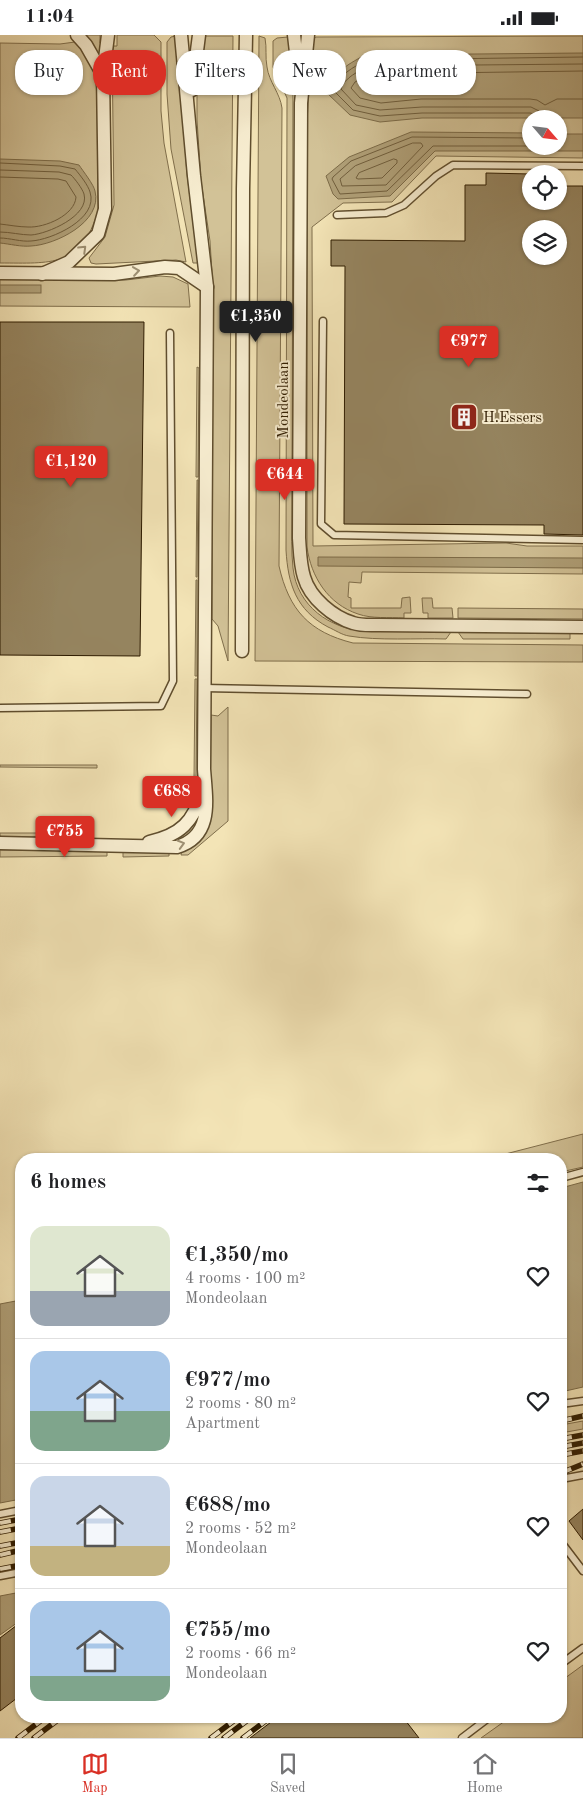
<!DOCTYPE html>
<meta charset="utf-8">
<style>
body{margin:0;font-family:"Old Standard TT",serif;background:#f6f6f6;color:#202124;height:100vh;display:flex;flex-direction:column;font-size:19px;white-space:nowrap}
*{box-sizing:border-box;margin:0}
p{font-size:16px;color:#757577}
.icon{flex:none;width:28px;height:28px;fill:none;stroke:currentColor;stroke-width:2;stroke-linecap:round;stroke-linejoin:round}
.map{position:relative;flex:1;overflow:hidden}
.details{position:absolute;left:15px;top:1118px;width:552px;height:570px;display:flex;flex-direction:column;background:#fff;border-radius:20px;box-shadow:0 1px 4px #0004}
.details>*{flex:none}
.top-card{position:absolute;left:15px;top:15px;width:554px;height:45px;display:flex;gap:10px}
.needle{width:32px;rotate:118deg}
.fabs{position:absolute;left:522px;top:75px;display:grid;gap:10px}
.fabs a{display:grid;place-items:center;width:45px;height:45px;border-radius:50%;background:#fff;box-shadow:0 1px 4px #0004;font-size:25px}
.price{position:absolute;translate:-50% -42px;padding:0 11px;border-radius:5px;background:#d93025;color:#fff;font-size:16px;line-height:32px;filter:drop-shadow(0 1px 2px #0008)}
.price::after{content:'';position:absolute;left:50%;top:30px;width:15px;height:11px;margin-left:-8px;background:inherit;clip-path:polygon(0 0,100% 0,50% 100%)}
.price.selected{background:#222;color:#fff}
ul{padding:0;list-style:none}
li{display:flex;align-items:center;gap:15px;height:125px;padding:0 15px}
li+li{border-top:1px solid #e0e0e0}
li span{display:grid;place-items:center;flex:none;width:140px;height:100px;border-radius:15px;color:#555}
li>.icon{margin-inline-start:auto}
span .icon{width:60px;height:60px;fill:#fffc;stroke-width:1}
li b{font-size:21px}
h2{display:flex;justify-content:space-between;align-items:center;height:60px;padding:0 15px;font-size:21px}
.chip{padding:0 18px;border-radius:20px;background:#fff;box-shadow:0 1px 4px #0004;font-size:18px;line-height:45px}
.chip.selected{background:#d93025;color:#fff}
.status{display:flex;justify-content:space-between;align-items:center;height:35px;padding:0 25px;background:#fff;direction:ltr}
.status svg{height:14px;fill:currentColor}
.tab-bar{display:flex;justify-content:space-around;align-items:center;height:70px;border-top:1px solid #e0e0e0;background:#fff;font-size:14px;color:#757577}
.tab-bar a{display:grid;justify-items:center;gap:2px}
.tab-bar .selected{color:#d93025}
.map>svg:first-child{display:block}
.green{fill:#d2c297;stroke:#806f4c;fill-rule:evenodd}
.water{fill:#b0a078;stroke:#7c6b48}
.lines{fill:none;stroke-linecap:round;stroke-linejoin:round}
.shore{stroke:#705e3c;stroke-width:1}
.building{fill:#95845f;stroke:#2f1c00;fill-rule:evenodd}
.lane-casing{stroke:#604e2e;stroke-width:9}
.street-casing{stroke:#604e2e;stroke-width:15}
.lane{stroke:#f7edd0;stroke-width:6}
.street{stroke:#f7edd0;stroke-width:12}
.rail-casing{stroke:#2f1c00;stroke-width:5.5}
.rail{stroke:#f7edd0;stroke-width:4;stroke-dasharray:11;stroke-linecap:butt}
.oneway{stroke:#9d8f72}
.labels{text-anchor:middle;stroke-width:4;stroke-linejoin:round;paint-order:stroke}
.street-label{font-size:15px;fill:#2f1c00;stroke:#f7edd0}
.poi-label{font-size:15px;fill:#2f1c00;stroke:#f7edd0;text-anchor:start}
</style>
<div class="status"><b>11:04</b><svg viewBox="0 0 49 12"><path d="M0 12V9h3v3zM5 12V6h3v6zM10 12V3h3v9zM15 12V0h3v12zM26 1h20v11H26zM47 4h2v5h-2z"/></svg></div>
<div class="map">
<svg width="583" height="1703" viewBox="0 0 583 1703">
<rect width="100%" height="100%" fill="#f3e4b6"/>
<filter id="stains"><feTurbulence type="fractalNoise" baseFrequency=".004" numOctaves="4"/><feColorMatrix values="0 0 0 0 .2 0 0 0 0 .09 0 0 0 0 .02 0 0 0 .5 -.17"/></filter>
<radialGradient id="worn" r=".72"><stop offset=".6" stop-color="#630" stop-opacity="0"/><stop offset="1" stop-color="#630" stop-opacity=".3"/></radialGradient>
<g class="green">
<polygon points="87,0 100,0 100,8 104,9 101,23 85,1"/>
<polygon points="117,0 154,0 161,7 161,76 164,108 186,227 176,225 96,229 91,228 89,223 105,202 114,170 112,11 117,11"/>
<polygon points="176,1 182,49 184,100 187,139 198,228 193,228 171,114 167,59 167,7 171,2"/>
<polygon points="203,1 233,1 228,626 218,591 212,584 213,254 210,206 201,146 197,85 197,60"/>
<path d="M259,1L265,3C267,13 265,22 267,32C269,47 280,58 282,73L279,531C289,575 309,597 353,608L583,610V627L255,626Z"/>
<path d="M583,1V123L436,121L392,167L343,168L312,192L313,511L506,508L527,511H583V539L362,537L361,548L349,547L348,562L351,563V573H401L402,563L410,562L411,578H404V583C389,582 372,584 358,579C328,569 311,542 307,512V87L312,4L316,2ZM531,84H559V111H531Z"/>
<path d="M288,2L293,47L292,480C292,497 291,516 293,533C297,571 330,594 365,596L451,597L446,604C417,603 378,606 349,601C342,600 335,595 328,592C296,575 288,549 286,515L287,63L273,32V6L277,3Z"/>
<path d="M75,7L84,16L94,36L97,56L98,176C81,233 51,228 0,228V8L60,9Z"/>
<polygon points="160,241 173,242 188,249 190,272 0,271 0,243 126,245"/>
<polygon points="197,332 199,333 198,442 196,442"/>
<polygon points="197,445 198,445 197,542 196,542"/>
<polygon points="196,545 197,545 197,641 195,641"/>
<polygon points="422,563 432,563 433,573 452,573 453,583 428,583 428,578 423,578"/>
<polygon points="458,573 583,574 583,584 458,583"/>
<polygon points="458,597 570,598 570,604 463,604"/>
<polygon points="195,644 197,644 196,744 194,744"/>
<path d="M228,672V786L188,820H181L182,815C197,811 202,802 210,789L211,680L218,681Z"/>
<polygon points="0,730 97,730 97,733 0,732"/>
<polygon points="0,798 77,798 77,802 3,802 0,801"/>
<polygon points="0,815 107,816 107,821 0,822"/>
<polygon points="169,816 169,821 123,822 123,817"/>
<polygon points="583,1099 583,1132 561,1137 561,1124 486,1124"/>
<polygon points="583,1386 583,1394 561,1398 561,1390"/>
<polygon points="583,1630 583,1703 481,1703 512,1681 561,1681 561,1646"/>
</g>
<g class="water">
<path d="M583,18V83H422L380,87L350,80L328,59C335,36 345,31 365,20Z"/>
<polygon points="411,97 531,98 531,111 559,111 559,99 583,99 583,116 435,116 390,161 338,164 333,159 326,141 349,122"/>
<path d="M0,124L60,126L79,130C83,136 94,150 95,156C103,187 55,210 31,211C21,212 10,209 0,208Z"/>
<rect x="0" y="250" width="41" height="8"/>
<polygon points="318,522 583,523 583,533 318,531"/>
<polygon points="583,1147 583,1352 561,1357 561,1153"/>
<polygon points="21,1265 21,1464 0,1468 0,1269"/>
<polygon points="21,1557 21,1585 0,1600 0,1561"/>
</g>
<g class="lines">
<g class="shore">
<polyline points="583,36 370,39 355,47 351,53 360,63 381,68 421,64 530,64 537,65 545,70 557,64 583,64"/>
<path d="M536,84L534,79L530,78H422L380,81L353,75L334,56C339,39 352,33 367,25L583,22"/>
<path d="M542,84L539,76L531,72H422L380,75L356,70L341,54C345,42 358,37 368,31L583,29"/>
<polyline points="531,103 412,102 351,126 333,142 332,144 340,159 387,156 433,111 531,111"/>
<polygon points="413,108 421,108 423,111 386,150 342,151 340,144 355,131"/>
<polygon points="394,124 397,125 397,128 382,143 358,144 356,143 359,138"/>
<path d="M0,128L60,131L75,134C80,140 88,150 90,157C99,184 51,205 31,206C21,207 10,203 0,203"/>
<path d="M0,135L59,137L71,140C75,144 82,153 84,159C90,181 47,199 31,200C21,200 10,197 0,197"/>
<path d="M0,142L58,144L66,146L76,162C75,180 45,193 28,192C19,192 9,190 0,189"/>
</g>
</g>
<g class="building">
<path d="M486,138L531,139V166H559V151H583V500L544,499V490L344,489L345,231H331V205L465,206V150H486ZM531,194H559V221H531Z"/>
<polygon points="0,287 144,287 140,621 0,620"/>
<polygon points="583,1474 583,1505 569,1486"/>
<polygon points="21,1587 21,1660 0,1676 0,1603"/>
<polygon points="279,1681 402,1681 419,1703 250,1703"/>
</g>
<g class="lines">
<g class="lane-casing">
<g id="lane">
<polyline points="337,180 386,178 404,170 436,141 453,130 583,131"/>
<polyline points="323,286 321,489 334,500 583,505"/>
<polyline points="204,653 527,659"/>
<polyline points="0,673 161,671 173,646 170,298"/>
<polyline points="561,1143 583,1137"/>
<polyline points="561,1369 583,1366"/>
<polyline points="561,1444 583,1440"/>
<polyline points="0,1479 21,1475"/>
<polyline points="561,1507 583,1536"/>
<polyline points="0,1541 21,1537"/>
<polyline points="561,1629 583,1613"/>
<polyline points="462,1703 491,1681"/>
</g>
</g>
<g class="street-casing">
<g id="street">
<polyline points="77,0 86,10 103,40"/>
<polyline points="294,0 299,43"/>
<path d="M308,0L301,68L299,503C300,516 300,529 304,542C310,563 333,582 353,588C362,591 372,590 380,590L583,592"/>
<polyline points="192,55 199,0"/>
<polyline points="0,238 114,239 165,232 179,233 207,252"/>
<polyline points="42,239 69,227 98,199 105,174 103,40 108,0"/>
<polyline points="242,616 243,154 246,0"/>
<path d="M149,807C181,800 193,787 203,756"/>
<path d="M0,808L177,812C214,801 206,764 204,734L207,252L194,141L181,0"/>
</g>
</g>
<use href="#lane" class="lane"/>
<use href="#street" class="street"/>
<g class="rail-casing">
<g id="rail">
<polyline points="561,1386 583,1381"/>
<polyline points="561,1404 583,1400"/>
<polyline points="561,1412 583,1408"/>
<polyline points="561,1420 583,1416"/>
<polyline points="561,1438 583,1429"/>
<polyline points="0,1488 21,1484"/>
<polyline points="0,1497 21,1493"/>
<polyline points="0,1511 21,1507"/>
<polyline points="0,1520 21,1515"/>
<polyline points="0,1534 21,1530"/>
<polyline points="18,1703 47,1681"/>
<polyline points="34,1703 63,1681"/>
<polyline points="211,1703 240,1681"/>
<polyline points="224,1703 253,1681"/>
<polyline points="243,1703 272,1681"/>
</g>
</g>
<use href="#rail" class="rail"/>
</g>
<defs><path id="oneway-chevron" d="M-2-3.5L2.5 0L-2 3.5" fill="none" stroke-width="1.6" stroke-linecap="round" stroke-linejoin="round" transform="scale(1.25)"/></defs>
<g class="oneway">
<use href="#oneway-chevron" transform="translate(83 214) rotate(-44)"/>
<use href="#oneway-chevron" transform="translate(136 236) rotate(-8)"/>
<use href="#oneway-chevron" transform="translate(181 809) rotate(-16)"/>
</g>
<defs>
<g id="building-square" transform="scale(1.4375)"><rect x="-9" y="-9" width="18" height="18" rx="4" fill="#8f2418" stroke="#f7edd0"/><path d="M-4-6H4V6H1V3H-1V6H-4ZM-2.5-4.3h1.7v1.8h-1.7ZM.8-4.3h1.7v1.8H.8ZM-2.5-1h1.7V.8h-1.7ZM.8-1h1.7V.8H.8Z" fill="#fff"/></g>
</defs>
<g fill-rule="evenodd">
<use href="#building-square" x="464" y="382"/>
</g>
<g class="labels">
<g class="street-label">
<text transform="translate(283 365) rotate(-90)" y="5">Mondeolaan</text>
</g>
<g class="poi-label">
<text x="483" y="387">H.Essers</text>
</g>
</g>
<rect width="100%" height="100%" filter="url(#stains)"/>
<rect width="100%" height="100%" fill="url(#worn)"/>
</svg>
<div class="fabs">
<a><svg class="needle" viewBox="-14 -14 28 28"><path d="M0-13l5 13h-10z" fill="#e53935"/><path d="M0 13l5-13h-10z" fill="#757577"/></svg></a>
<a><svg class="icon" aria-label="locate" viewBox="0 0 24 24"><circle cx="12" cy="12" r="6"/><path d="M12 2v4M12 18v4M2 12h4M18 12h4"/></svg></a>
<a><svg class="icon" aria-label="layers" viewBox="0 0 24 24"><path d="M12 4l9 5-9 5-9-5zM3 14l9 5 9-5"/></svg></a>
</div>
<b class="price selected" style="left:256px;top:308px">€1,350</b>
<b class="price" style="left:469px;top:333px">€977</b>
<b class="price" style="left:71px;top:453px">€1,120</b>
<b class="price" style="left:285px;top:466px">€644</b>
<b class="price" style="left:172px;top:783px">€688</b>
<b class="price" style="left:65px;top:823px">€755</b>
<div class="top-card">
<a class="chip">Buy</a>
<a class="chip selected">Rent</a>
<a class="chip">Filters</a>
<a class="chip">New</a>
<a class="chip">Apartment</a>
</div>
<section class="details">
<h2>6 homes<svg class="icon" aria-label="filters" viewBox="0 0 24 24"><path d="M4 7h16M4 17h16"/><circle cx="9" cy="7" r="2"/><circle cx="15" cy="17" r="2"/></svg></h2>
<ul>
<li><span style="background:linear-gradient(#dfe7d0 65%,#9aa5b1 0)"><svg class="icon" aria-label="home" viewBox="0 0 24 24"><path d="M3 11l9-7 9 7M6 9v11h12V9"/></svg></span><div><b>€1,350/mo</b><p>4 rooms · 100 m²</p><p>Mondeolaan</p></div><svg class="icon" aria-label="heart" viewBox="0 0 24 24"><path d="M12 20l-8-8c-3-5 5-10 8-4 3-6 11-1 8 4z"/></svg></li>
<li><span style="background:linear-gradient(#a9c7e8 60%,#7fa58c 0)"><svg class="icon" aria-label="home" viewBox="0 0 24 24"><path d="M3 11l9-7 9 7M6 9v11h12V9"/></svg></span><div><b>€977/mo</b><p>2 rooms · 80 m²</p><p>Apartment</p></div><svg class="icon" aria-label="heart" viewBox="0 0 24 24"><path d="M12 20l-8-8c-3-5 5-10 8-4 3-6 11-1 8 4z"/></svg></li>
<li><span style="background:linear-gradient(#c9d6e8 70%,#c2b280 0)"><svg class="icon" aria-label="home" viewBox="0 0 24 24"><path d="M3 11l9-7 9 7M6 9v11h12V9"/></svg></span><div><b>€688/mo</b><p>2 rooms · 52 m²</p><p>Mondeolaan</p></div><svg class="icon" aria-label="heart" viewBox="0 0 24 24"><path d="M12 20l-8-8c-3-5 5-10 8-4 3-6 11-1 8 4z"/></svg></li>
<li><span style="background:linear-gradient(#a9c7e8 75%,#7fa58c 0)"><svg class="icon" aria-label="home" viewBox="0 0 24 24"><path d="M3 11l9-7 9 7M6 9v11h12V9"/></svg></span><div><b>€755/mo</b><p>2 rooms · 66 m²</p><p>Mondeolaan</p></div><svg class="icon" aria-label="heart" viewBox="0 0 24 24"><path d="M12 20l-8-8c-3-5 5-10 8-4 3-6 11-1 8 4z"/></svg></li>
</ul>
</section>
</div>
<nav class="tab-bar">
<a class="selected"><svg class="icon" aria-label="map" viewBox="0 0 24 24"><path d="M3 6l6-2 6 2 6-2v14l-6 2-6-2-6 2zM9 4v14M15 6v14"/></svg>Map</a>
<a><svg class="icon" aria-label="saved" viewBox="0 0 24 24"><path d="M7 4h10v16l-5-4-5 4z"/></svg>Saved</a>
<a><svg class="icon" aria-label="home" viewBox="0 0 24 24"><path d="M3 11l9-7 9 7M6 9v11h12V9"/></svg>Home</a>
</nav>
